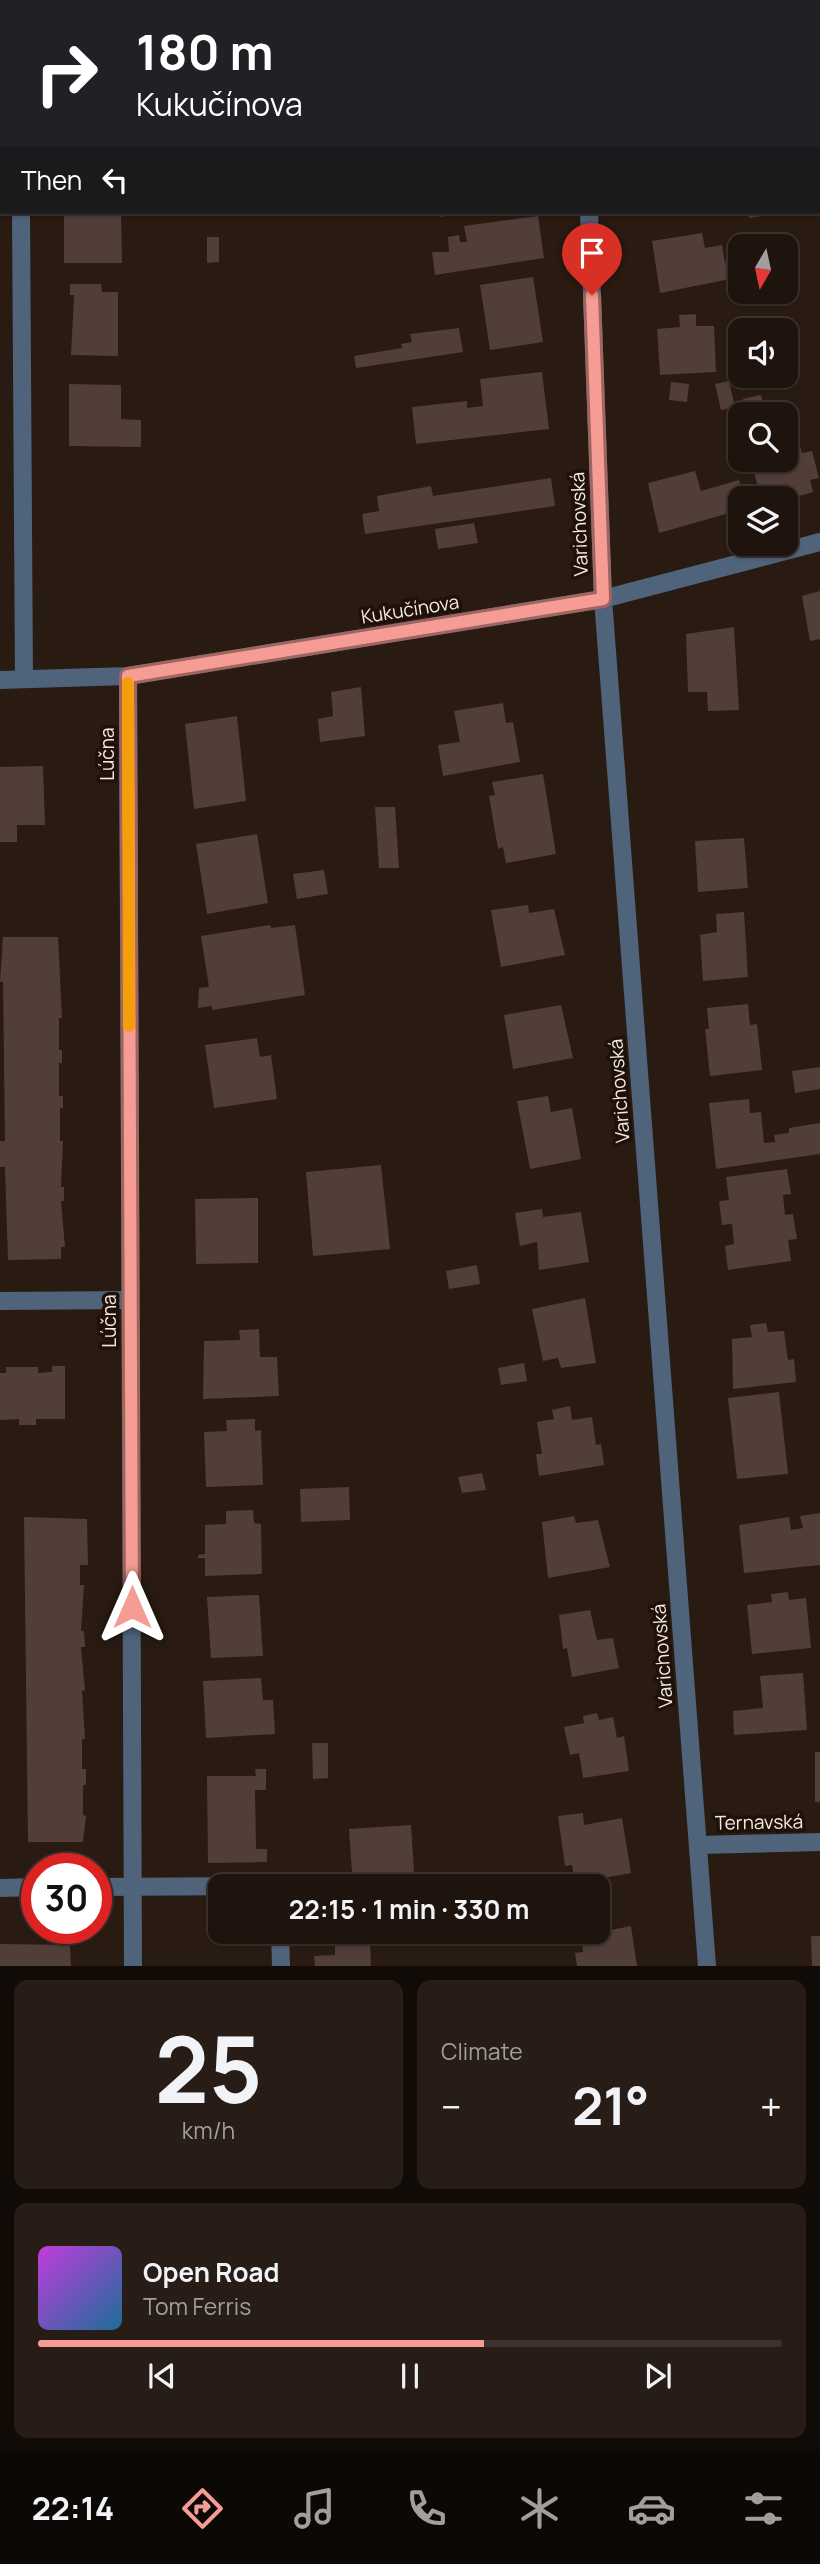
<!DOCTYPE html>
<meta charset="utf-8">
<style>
body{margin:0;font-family:Manrope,sans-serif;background:#271d16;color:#f1f3f6;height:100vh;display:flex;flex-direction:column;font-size:26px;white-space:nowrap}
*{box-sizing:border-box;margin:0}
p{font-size:23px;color:#a19e9d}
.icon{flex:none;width:38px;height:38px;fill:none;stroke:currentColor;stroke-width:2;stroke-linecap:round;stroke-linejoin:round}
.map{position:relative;height:1966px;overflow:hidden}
.side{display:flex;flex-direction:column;gap:14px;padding:14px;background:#110b07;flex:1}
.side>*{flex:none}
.banner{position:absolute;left:0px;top:0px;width:821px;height:214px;box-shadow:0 2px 5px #0004,0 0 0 2px #3c332e;background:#202124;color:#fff;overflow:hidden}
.needle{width:46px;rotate:189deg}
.buttons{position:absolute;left:728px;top:234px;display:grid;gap:14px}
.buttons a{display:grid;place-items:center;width:70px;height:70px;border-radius:14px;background:#1f140d;box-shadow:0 2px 5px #0004,0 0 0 2px #3c332e;font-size:35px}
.speed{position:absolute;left:21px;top:1853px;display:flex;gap:14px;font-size:35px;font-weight:700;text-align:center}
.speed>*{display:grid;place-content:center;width:91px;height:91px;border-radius:50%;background:#1f140d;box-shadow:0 2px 5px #0004,0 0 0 2px #3c332e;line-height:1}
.speed .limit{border:10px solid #d22;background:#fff;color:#111}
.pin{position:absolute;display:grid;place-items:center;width:60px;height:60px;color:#fff;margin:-72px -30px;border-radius:50% 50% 50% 0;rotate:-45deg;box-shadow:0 0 7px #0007}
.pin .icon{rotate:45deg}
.me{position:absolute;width:77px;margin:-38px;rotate:0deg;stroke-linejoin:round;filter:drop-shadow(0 0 5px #0008)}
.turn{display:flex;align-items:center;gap:24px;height:147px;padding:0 21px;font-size:32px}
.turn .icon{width:91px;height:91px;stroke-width:2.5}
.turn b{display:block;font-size:49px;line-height:60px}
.then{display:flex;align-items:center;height:66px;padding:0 21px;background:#0003;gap:14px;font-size:26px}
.big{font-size:52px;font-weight:700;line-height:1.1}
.side .tile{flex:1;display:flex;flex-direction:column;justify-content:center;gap:10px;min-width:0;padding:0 24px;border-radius:14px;background:#271d16}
.side .dial{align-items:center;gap:0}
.dial b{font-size:91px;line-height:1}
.song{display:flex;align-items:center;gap:21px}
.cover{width:84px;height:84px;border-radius:10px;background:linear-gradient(135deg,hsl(290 70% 55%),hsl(200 70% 35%))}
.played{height:7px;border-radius:4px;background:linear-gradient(90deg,#f59c95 60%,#3c332e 60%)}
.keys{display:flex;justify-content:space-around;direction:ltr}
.heat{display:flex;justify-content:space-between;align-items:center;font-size:38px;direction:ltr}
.side .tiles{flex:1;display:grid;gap:14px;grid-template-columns:1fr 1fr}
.tile:last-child{grid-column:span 2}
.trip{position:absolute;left:208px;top:1874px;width:402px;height:70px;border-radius:14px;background:#1f140d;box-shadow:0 2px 5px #0004,0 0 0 2px #3c332e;font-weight:700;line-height:70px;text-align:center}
.menu{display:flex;height:112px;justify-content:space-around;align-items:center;background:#0c0805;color:#a19e9d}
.menu .icon{width:49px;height:49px}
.menu .on{color:#f59c95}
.menu b{font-size:32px;color:#f1f3f6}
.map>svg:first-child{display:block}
</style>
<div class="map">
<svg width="820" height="1966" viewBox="0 0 820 1966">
<rect width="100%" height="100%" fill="#291b11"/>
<g fill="#513e38">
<path d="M64,212H121L122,263H64Z"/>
<path d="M440,212H463V213L440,217Z"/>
<path d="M748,212H782V213L749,218Z"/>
<path d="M538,216L544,258L435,275L432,252H449L448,237L459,235L460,242H467L464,226Z"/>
<path d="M702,233L705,248L722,245L725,263L740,260V277L660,293L652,241Z"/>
<path d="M207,237H219V262L207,263Z"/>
<path d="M533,277L543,342L490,350L480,285Z"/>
<path d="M70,284H101L102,292H118V356L71,355L74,295H70Z"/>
<path d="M696,314V326H714L716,372L660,375L657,329L680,327L679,315Z"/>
<path d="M459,328L463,352L356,368L354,356L402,348L401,344L412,342L410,334Z"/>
<path d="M542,372L549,429L416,444L412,407L467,401V408L483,406L480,379Z"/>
<path d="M729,381L735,407L721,410L715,384Z"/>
<path d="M671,382L689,384L687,402L669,400Z"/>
<path d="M69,384L121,385V419L141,420V447L69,446Z"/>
<path d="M761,395L765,415H746L743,399Z"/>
<path d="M799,442L802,453L812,451L819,478L810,480L813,492L786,500L761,499L751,460H786V445Z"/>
<path d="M695,471L701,491L739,480L744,499H740V510L659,533L648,483Z"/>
<path d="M551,478L555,506L365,534L362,514L379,511L377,496L431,486L433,496Z"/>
<path d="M474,523L478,543L438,549L435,529Z"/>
<path d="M820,591V639L810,641L802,596Z"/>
<path d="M734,627L739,710L708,711L707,692H688L686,634Z"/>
<path d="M361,687L365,736L320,742L318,719L333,716L331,692Z"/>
<path d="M503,703L506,723L513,722L520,762L443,776L438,745L460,742L454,711Z"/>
<path d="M237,716L246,801L194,809L185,724Z"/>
<path d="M43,766L45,825H17V842H0V767Z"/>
<path d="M543,774L556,854L506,863L503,847L498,849L489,796L495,795L492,782Z"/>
<path d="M375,807H395L399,868H379Z"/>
<path d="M257,834L268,903L207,914L196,844Z"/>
<path d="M744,838L748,888L698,892L695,841Z"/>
<path d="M324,870L328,894L297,899L293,874Z"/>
<path d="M528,905L529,913L554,909L565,955L501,967L491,910Z"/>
<path d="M744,912L748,977L703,981L700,935L717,932L716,914Z"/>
<path d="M270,925L271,928L295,925L305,995L212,1010V1006L198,1008L199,988L209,987L201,936Z"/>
<path d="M3,937H58L62,1018H59V1050H62V1063H59V1096H63V1108H60V1141H63L61,1187H64V1201H61L65,1247H61V1259L8,1260L5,1167H0V1141H5L3,982H0Z"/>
<path d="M748,1004L750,1025L757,1024L762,1070L710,1076L705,1029H709L707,1008Z"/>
<path d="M561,1005L573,1058L513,1069L504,1015Z"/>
<path d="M257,1038L260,1057L271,1055L277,1099L214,1108L205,1045Z"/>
<path d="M820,1067V1089L795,1093L792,1071Z"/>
<path d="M548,1096L551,1112L572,1108L581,1159L530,1169L517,1101Z"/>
<path d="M749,1099L750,1113L761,1112L764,1143L775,1142L774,1135L789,1133V1128L820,1123V1154L716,1169L709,1103Z"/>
<path d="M381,1165L390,1249L313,1256L306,1172Z"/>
<path d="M787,1169L791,1194L783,1195L785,1215L793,1214L797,1239L788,1240L791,1261L728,1270L725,1246L734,1244L732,1224L722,1225L719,1201L729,1200L726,1177Z"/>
<path d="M258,1198V1263L196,1264L195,1199Z"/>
<path d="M542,1209L543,1217L581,1212L589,1262L539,1270L537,1242L520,1246L515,1213Z"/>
<path d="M477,1265L480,1284L449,1289L446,1271Z"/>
<path d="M585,1298L596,1363L561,1368L558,1358L543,1361L532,1309Z"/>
<path d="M766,1323L768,1332L784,1331L788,1360L794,1359L796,1382L733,1389L732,1339L752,1337L750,1325Z"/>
<path d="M259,1329L260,1357H277L279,1396L203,1399L204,1341L240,1340L239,1330Z"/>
<path d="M524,1363L527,1381L501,1385L498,1368Z"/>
<path d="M52,1366H65V1419H36V1425H19V1419L0,1420V1373H6V1367H38V1373L52,1372Z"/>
<path d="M779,1392L788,1474L737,1479L728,1398Z"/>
<path d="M570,1406L572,1420L592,1417L596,1445L601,1444L604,1465L539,1476L536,1454H542L537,1422L554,1419L552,1410Z"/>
<path d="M255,1419V1431L261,1430L263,1485L206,1487L204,1432L227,1431L226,1420Z"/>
<path d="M482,1473L486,1490L462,1493L458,1477Z"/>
<path d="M349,1487L350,1520L301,1522L300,1489Z"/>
<path d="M253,1510L254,1523L261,1524L262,1574L205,1576V1558H198V1555L205,1554V1525L226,1524V1511Z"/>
<path d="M820,1513V1565L744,1573L739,1525L789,1517L791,1530L803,1528L800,1516Z"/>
<path d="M574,1516L576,1523L598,1520L610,1567L548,1578L542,1522Z"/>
<path d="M24,1517L87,1519L88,1565H80V1585H84L81,1631H84L85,1647H81L85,1691L82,1690L85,1739H82V1769H86V1785H83V1815L86,1816L83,1842H28Z"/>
<path d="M788,1592L789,1600L806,1598L811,1648L752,1654L747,1605L772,1602L771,1594Z"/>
<path d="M259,1595L263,1656L211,1658L207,1597Z"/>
<path d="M590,1610L597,1640L613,1638L619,1668L572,1677L567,1648L563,1649L559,1615Z"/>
<path d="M803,1673L807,1730L734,1735L733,1711L763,1708L760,1676Z"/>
<path d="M261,1678L263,1700H273L275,1734L206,1738L203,1681Z"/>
<path d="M597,1713L599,1720L613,1717L617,1738L624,1736L629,1771L583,1778L579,1753L570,1755L564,1727L584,1723L583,1716Z"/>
<path d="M312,1743H328V1778L313,1779Z"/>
<rect x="815" y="1752" width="5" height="50"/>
<path d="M255,1769H266V1790H255L256,1849H267V1862L208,1863L207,1776H256Z"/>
<path d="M583,1813L584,1825L622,1818L631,1873L575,1883L572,1865L565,1866L558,1816Z"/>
<path d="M411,1825L415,1886H353L349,1829Z"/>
<path d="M631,1926L637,1966H577L575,1953L583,1952L581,1936Z"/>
<path d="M811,1936H820V1966H812Z"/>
<path d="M0,1944L70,1945L71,1966H0Z"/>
<path d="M370,1944L371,1966H315L314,1956L335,1955V1946Z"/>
</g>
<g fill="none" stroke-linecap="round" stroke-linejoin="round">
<g stroke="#4f637b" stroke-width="18">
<path d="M19,0V2"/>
<path d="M582,0V2"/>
<path d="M21,212L24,679"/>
<path d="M589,212L603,599L707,1966"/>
<path d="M128,676L133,1966"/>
<path d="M0,680L128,676L603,599L820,542"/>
<path d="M0,1301L130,1300"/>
<path d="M698,1845L820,1842"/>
<path d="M96,1887L277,1886"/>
<path d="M0,1888L37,1887"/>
<path d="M280,1932L281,1966"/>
</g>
</g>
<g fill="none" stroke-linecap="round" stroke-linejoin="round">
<g stroke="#9f6561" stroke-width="18">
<path id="route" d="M132,1607L128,676L603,599L592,295"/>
</g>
<use href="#route" stroke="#f59c95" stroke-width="12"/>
<path stroke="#f59e0b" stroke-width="12" d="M128,683L129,1026"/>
</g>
<g text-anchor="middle" stroke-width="7" stroke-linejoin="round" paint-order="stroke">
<g font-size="19" fill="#f3e9e2" stroke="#1f1108">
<text transform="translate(579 524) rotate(-92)" y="7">Varichovská</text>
<text transform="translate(410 609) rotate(-9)" y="7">Kukučínova</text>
<text transform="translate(107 754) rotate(-90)" y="7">Lúčna</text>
<text transform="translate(619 1091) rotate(-94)" y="7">Varichovská</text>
<text transform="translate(109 1321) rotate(-90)" y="7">Lúčna</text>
<text transform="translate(662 1656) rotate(-94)" y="7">Varichovská</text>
<text transform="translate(759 1822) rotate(-1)" y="7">Ternavská</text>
</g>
</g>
</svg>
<div class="buttons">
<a><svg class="needle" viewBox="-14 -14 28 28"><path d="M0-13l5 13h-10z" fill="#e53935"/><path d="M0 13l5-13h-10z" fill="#a19e9d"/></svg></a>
<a><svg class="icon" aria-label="sound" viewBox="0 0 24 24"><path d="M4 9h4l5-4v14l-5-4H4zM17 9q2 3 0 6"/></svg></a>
<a><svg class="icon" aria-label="search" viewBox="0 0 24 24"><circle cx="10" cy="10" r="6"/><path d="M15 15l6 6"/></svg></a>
<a><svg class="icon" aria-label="layers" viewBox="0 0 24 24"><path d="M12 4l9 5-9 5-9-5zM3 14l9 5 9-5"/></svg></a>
</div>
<div class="speed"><div class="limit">30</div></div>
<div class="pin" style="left:592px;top:295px;background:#d93025"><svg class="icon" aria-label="arrive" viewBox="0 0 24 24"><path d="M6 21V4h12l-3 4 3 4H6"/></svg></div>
<svg class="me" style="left:132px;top:1607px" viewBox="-20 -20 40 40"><path d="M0-17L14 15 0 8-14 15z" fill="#f59c95" stroke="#fff" stroke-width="4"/></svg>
<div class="trip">22:15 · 1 min · 330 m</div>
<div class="banner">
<div class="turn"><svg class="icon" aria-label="right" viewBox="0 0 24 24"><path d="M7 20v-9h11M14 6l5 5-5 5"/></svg><div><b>180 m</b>Kukučínova</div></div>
<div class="then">Then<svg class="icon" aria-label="left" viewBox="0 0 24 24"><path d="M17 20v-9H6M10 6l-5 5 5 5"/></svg></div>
</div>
</div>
<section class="side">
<div class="tiles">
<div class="tile dial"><b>25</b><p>km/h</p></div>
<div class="tile"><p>Climate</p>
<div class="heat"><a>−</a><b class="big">21°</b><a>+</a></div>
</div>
<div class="tile">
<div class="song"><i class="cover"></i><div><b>Open Road</b><p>Tom Ferris</p></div></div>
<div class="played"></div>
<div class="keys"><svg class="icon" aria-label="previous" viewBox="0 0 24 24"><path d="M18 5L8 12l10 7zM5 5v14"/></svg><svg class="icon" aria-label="pause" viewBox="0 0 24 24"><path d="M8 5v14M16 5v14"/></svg><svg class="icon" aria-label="next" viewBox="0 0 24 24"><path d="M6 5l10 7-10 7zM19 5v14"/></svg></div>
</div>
</div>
</section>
<nav class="menu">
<b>22:14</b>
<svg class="icon on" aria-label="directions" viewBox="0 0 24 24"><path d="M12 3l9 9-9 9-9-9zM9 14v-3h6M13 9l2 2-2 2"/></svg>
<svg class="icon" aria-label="music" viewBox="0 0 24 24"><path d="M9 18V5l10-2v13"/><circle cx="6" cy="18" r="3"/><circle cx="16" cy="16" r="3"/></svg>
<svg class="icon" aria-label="phone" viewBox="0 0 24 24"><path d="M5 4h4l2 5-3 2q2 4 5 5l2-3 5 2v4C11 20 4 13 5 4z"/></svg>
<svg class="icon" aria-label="climate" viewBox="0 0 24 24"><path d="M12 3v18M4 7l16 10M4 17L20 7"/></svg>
<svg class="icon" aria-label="car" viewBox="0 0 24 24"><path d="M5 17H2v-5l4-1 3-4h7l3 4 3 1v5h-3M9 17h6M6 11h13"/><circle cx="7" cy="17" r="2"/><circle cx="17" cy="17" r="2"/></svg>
<svg class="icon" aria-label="filters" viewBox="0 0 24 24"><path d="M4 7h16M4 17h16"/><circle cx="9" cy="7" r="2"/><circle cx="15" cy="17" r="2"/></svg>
</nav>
